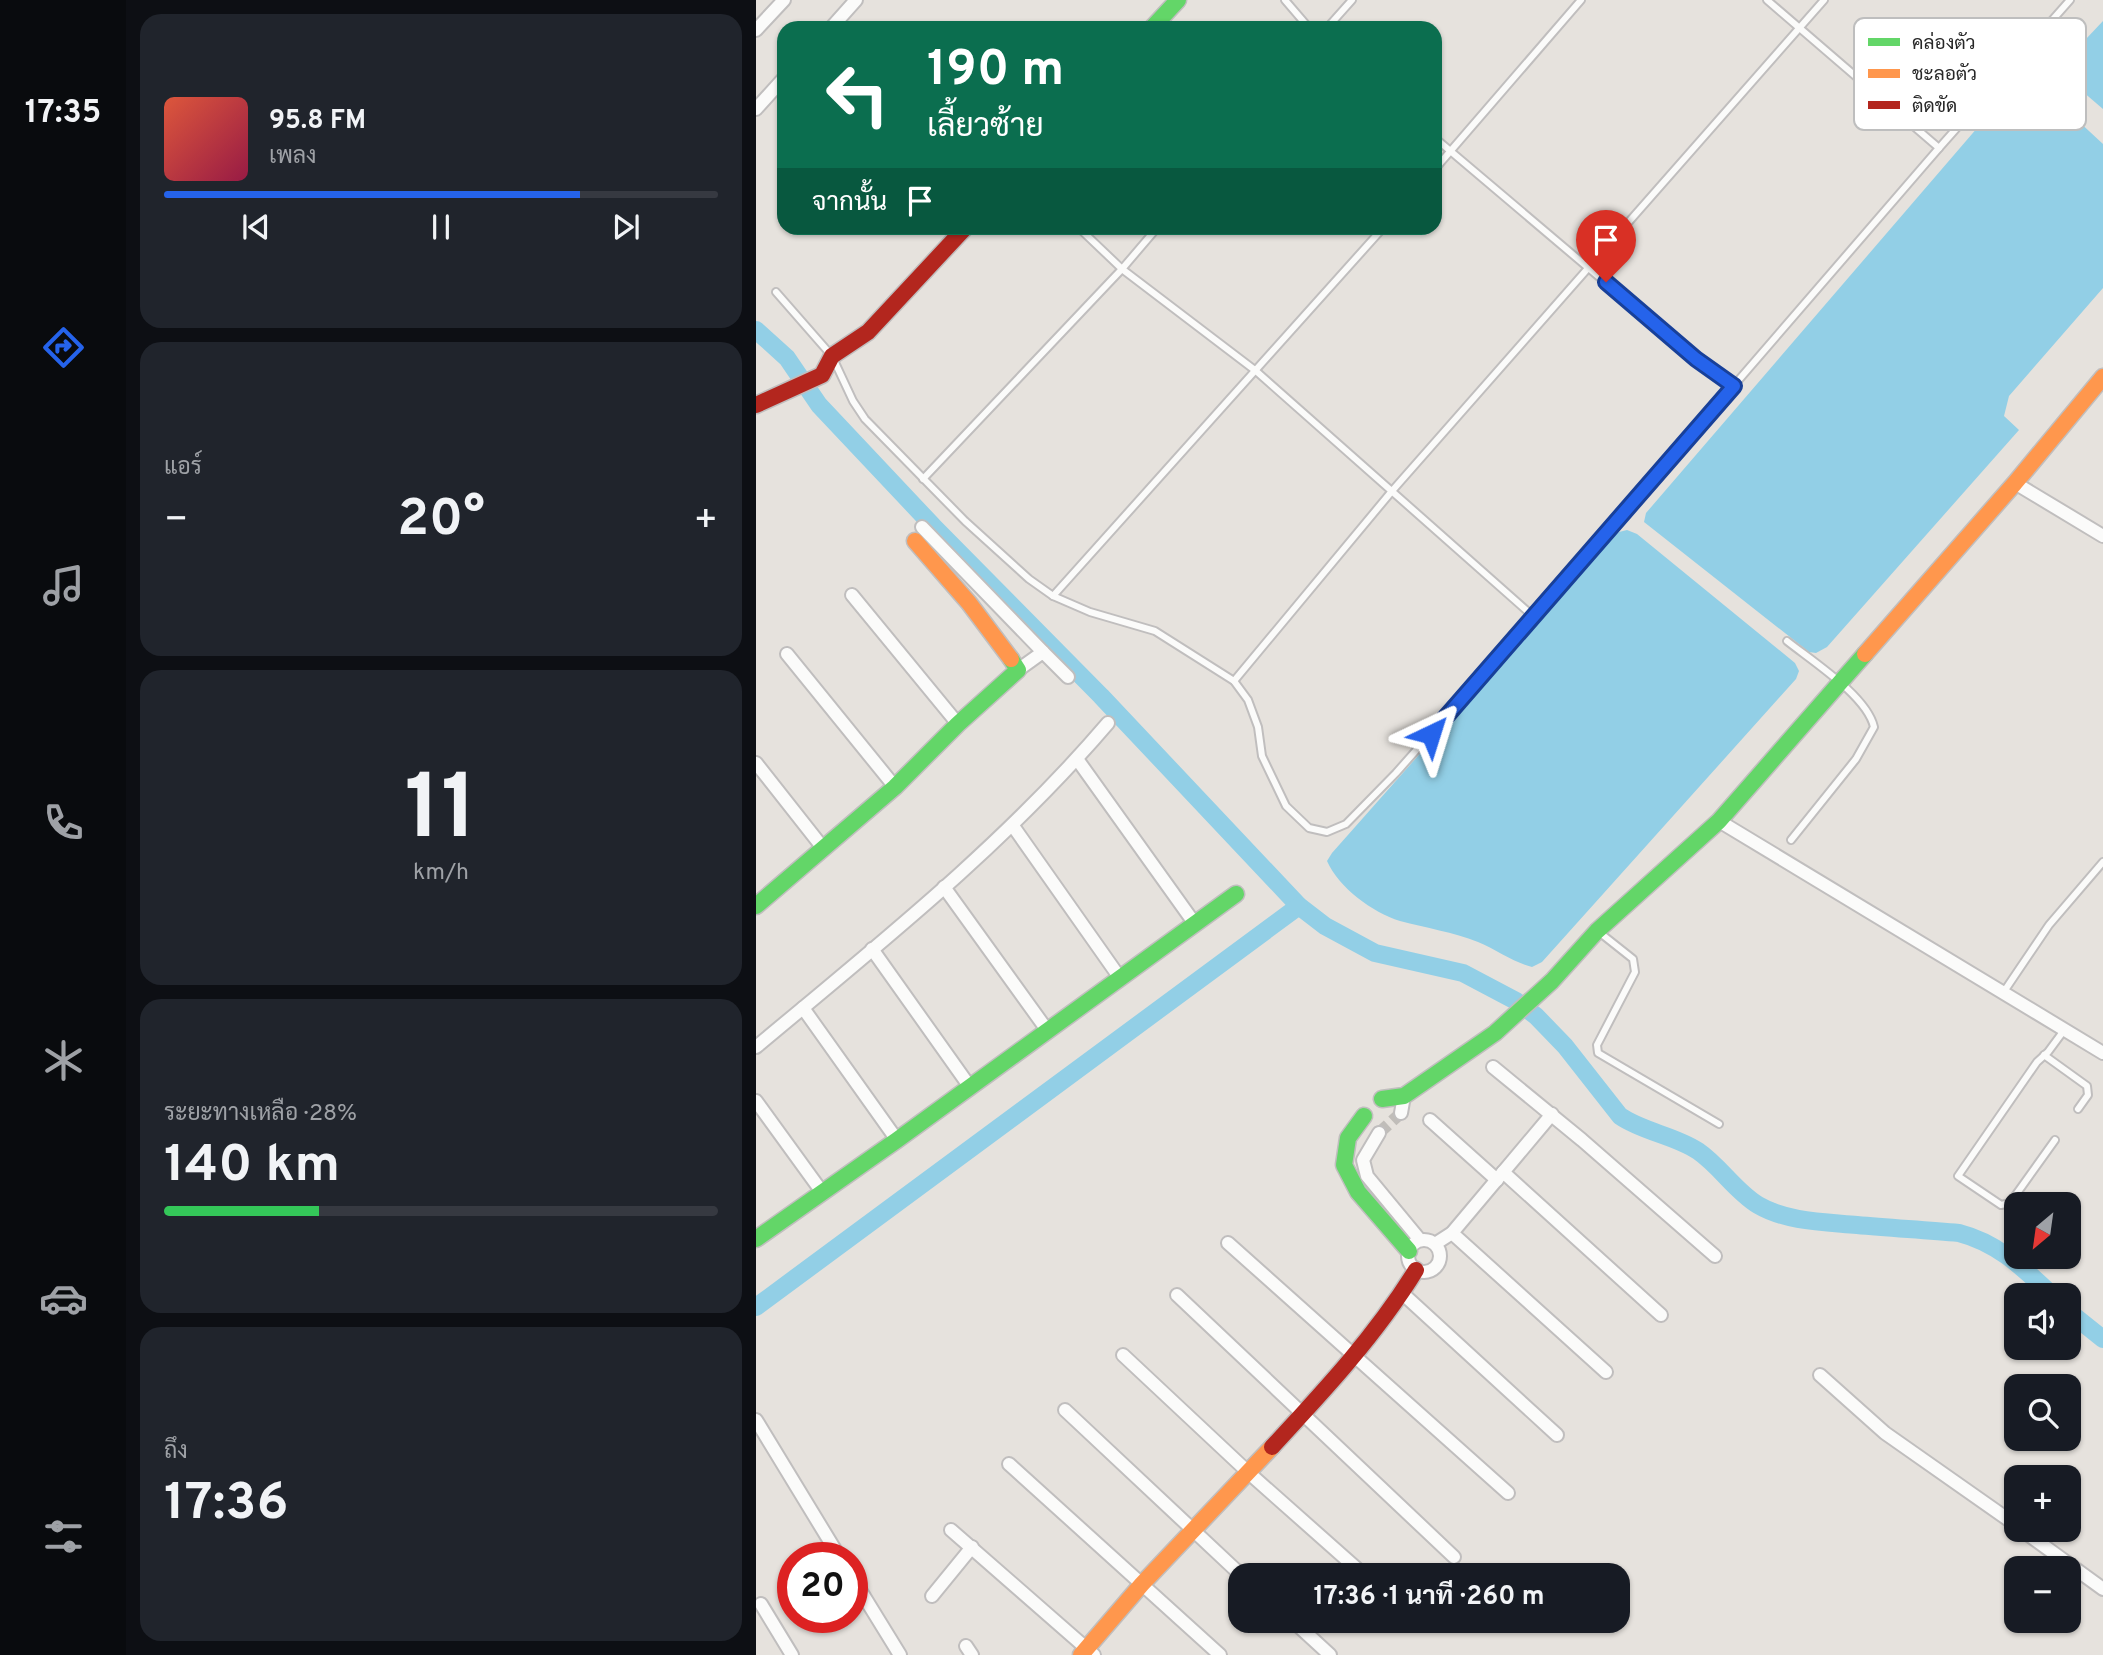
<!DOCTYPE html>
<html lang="th">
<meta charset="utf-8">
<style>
body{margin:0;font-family:Overpass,Sarabun,sans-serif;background:#20242c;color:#f1f3f6;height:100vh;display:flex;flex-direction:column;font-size:26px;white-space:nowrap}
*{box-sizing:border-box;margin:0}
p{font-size:23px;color:#9ea1a6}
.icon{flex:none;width:38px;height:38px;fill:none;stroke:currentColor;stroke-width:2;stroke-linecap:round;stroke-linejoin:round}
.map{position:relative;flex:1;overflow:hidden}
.drawer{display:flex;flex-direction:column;gap:14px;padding:14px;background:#0d0f14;width:630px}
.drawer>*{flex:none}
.top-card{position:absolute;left:21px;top:21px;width:665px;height:214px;border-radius:21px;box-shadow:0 2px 5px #0004;background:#0b6e4f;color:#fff;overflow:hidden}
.needle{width:46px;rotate:209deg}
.tools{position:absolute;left:1248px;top:1192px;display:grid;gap:14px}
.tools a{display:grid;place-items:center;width:77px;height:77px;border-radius:14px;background:#171b24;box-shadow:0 2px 5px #0004;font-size:35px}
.speed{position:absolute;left:21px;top:1542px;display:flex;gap:14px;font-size:35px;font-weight:700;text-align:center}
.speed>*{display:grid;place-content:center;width:91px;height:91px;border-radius:50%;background:#171b24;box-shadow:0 2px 5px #0004;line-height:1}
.speed .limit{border:10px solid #d22;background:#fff;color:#111}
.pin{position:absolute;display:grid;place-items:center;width:60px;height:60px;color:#fff;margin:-72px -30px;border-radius:50% 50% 50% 0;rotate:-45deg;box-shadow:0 0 7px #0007}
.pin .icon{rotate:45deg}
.me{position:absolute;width:77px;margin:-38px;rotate:41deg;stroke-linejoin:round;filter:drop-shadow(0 0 5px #0008)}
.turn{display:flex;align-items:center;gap:24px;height:147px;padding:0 35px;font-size:32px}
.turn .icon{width:91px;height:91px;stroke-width:2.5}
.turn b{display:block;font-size:49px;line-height:60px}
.then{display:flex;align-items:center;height:66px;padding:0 35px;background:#0003;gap:14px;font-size:26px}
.big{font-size:52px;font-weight:700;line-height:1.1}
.drawer .tile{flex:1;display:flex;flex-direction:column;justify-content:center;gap:10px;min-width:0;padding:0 24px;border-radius:21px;background:#20242c}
.drawer .dial{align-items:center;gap:0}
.dial b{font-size:91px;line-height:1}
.song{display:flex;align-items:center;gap:21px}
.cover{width:84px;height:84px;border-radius:10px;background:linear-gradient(135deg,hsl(10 70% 55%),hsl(340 70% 35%))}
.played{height:7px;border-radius:4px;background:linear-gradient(90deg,#2563eb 75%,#363941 75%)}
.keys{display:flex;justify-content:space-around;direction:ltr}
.heat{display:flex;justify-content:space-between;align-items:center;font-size:38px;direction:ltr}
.charge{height:10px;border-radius:5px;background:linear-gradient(90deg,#34c759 28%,#363941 0)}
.trip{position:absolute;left:472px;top:1563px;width:402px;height:70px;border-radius:21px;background:#171b24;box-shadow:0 2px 5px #0004;font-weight:700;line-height:70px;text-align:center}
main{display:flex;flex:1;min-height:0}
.tab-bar{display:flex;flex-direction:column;width:126px;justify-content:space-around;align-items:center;background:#090b0e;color:#9ea1a6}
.tab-bar .icon{width:49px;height:49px}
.tab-bar .selected{color:#2563eb}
.tab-bar b{font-size:32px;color:#f1f3f6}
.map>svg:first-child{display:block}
</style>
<main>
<nav class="tab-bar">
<b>17:35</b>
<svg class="icon selected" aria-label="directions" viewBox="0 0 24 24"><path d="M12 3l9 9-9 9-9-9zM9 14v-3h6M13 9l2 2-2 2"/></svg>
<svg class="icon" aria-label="music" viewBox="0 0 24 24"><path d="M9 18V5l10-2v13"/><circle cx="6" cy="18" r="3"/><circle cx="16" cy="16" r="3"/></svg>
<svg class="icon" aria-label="phone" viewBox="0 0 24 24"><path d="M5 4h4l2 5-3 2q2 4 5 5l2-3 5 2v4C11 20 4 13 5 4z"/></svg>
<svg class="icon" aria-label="climate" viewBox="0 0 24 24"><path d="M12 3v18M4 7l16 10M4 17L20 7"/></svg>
<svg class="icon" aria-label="car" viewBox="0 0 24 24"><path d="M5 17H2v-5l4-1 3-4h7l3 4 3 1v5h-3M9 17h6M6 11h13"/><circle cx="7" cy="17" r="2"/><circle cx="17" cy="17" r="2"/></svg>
<svg class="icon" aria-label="filters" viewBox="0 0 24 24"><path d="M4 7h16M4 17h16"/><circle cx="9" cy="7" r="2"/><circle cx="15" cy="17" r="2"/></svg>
</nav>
<section class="drawer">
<div class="tile">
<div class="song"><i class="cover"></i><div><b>95.8 FM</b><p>เพลง</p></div></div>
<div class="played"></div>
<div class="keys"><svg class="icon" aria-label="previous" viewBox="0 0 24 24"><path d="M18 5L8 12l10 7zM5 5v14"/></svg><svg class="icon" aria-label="pause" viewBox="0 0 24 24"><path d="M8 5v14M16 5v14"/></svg><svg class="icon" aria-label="next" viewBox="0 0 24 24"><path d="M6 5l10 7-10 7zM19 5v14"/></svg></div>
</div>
<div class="tile"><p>แอร์</p>
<div class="heat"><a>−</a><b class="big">20°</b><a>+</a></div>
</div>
<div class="tile dial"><b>11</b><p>km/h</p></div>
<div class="tile"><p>ระยะทางเหลือ · 28%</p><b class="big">140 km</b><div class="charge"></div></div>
<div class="tile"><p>ถึง</p><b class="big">17:36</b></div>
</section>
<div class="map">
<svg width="1347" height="1655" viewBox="0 0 1347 1655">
<rect width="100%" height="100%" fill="#e6e2dd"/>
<g fill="#92cfe6">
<path d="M1347,21V109L1312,79L1308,71L1312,58Z"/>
<path d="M1268,79L1278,80L1347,144V288L1253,396L1248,416L1263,430L1071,647L1060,653L1053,652L888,522L890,513L1259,84Z"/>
<path d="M871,530L881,534L1039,663L1043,671L1040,679L786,962L776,967C757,962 741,950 722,942C697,932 670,928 644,921C616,912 583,888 571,861L576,853L854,539L863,532Z"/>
</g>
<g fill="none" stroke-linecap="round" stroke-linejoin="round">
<g stroke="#92cfe6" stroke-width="18">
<path d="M0,330L31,358L63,405L177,526L345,696L543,906L569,926L619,953L707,973L760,1001L780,1016L809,1046L864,1116C887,1132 918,1135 942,1151C964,1166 979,1191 1002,1205C1031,1222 1068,1222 1101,1225C1135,1228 1169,1230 1203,1233C1242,1243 1267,1268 1296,1295"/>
<path d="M0,1307L543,906"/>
<path d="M1312,1311L1347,1339"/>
</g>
<path stroke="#c0bdb9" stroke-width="12" stroke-dasharray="12 6" stroke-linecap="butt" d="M623,1133L645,1113"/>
<g stroke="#c0bebe" stroke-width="10">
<g id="lane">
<path d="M529,0L553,28"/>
<path d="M1011,0L1183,148"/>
<path d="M571,28L596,0"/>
<path d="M679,138L940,359L978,386"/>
<path d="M679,169L825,0"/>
<path d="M323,228L366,269L500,371L778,617"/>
<path d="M20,292L76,356L97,401L109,419L209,521L273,579L297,596L334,612L399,631L478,681L492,700L502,727L506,756L530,806L553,828L571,832L590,824L640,773L778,617L1183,148L1314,0"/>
<path d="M167,479L366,269L401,228"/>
<path d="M297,596L627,228"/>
<path d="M1031,641C1056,661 1111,696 1118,727L1100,759L1035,840"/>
<path d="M478,681L636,491L1068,0"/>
<path d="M843,932L877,959L879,972L841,1045L842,1053L963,1124"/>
<path d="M1247,993L1293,925L1347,862"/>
<path d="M1288,1055L1331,1086L1332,1095L1322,1109"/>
<path d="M1299,1140L1254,1203L1245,1205L1202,1176L1281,1062L1292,1052L1309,1029"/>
</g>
</g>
<g stroke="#c0bebe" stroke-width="16">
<g id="street">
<path d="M75,28L100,0"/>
<path d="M0,30L28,0"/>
<path d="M0,109L28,78"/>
<path d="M1259,483L1347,536"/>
<path d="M166,527L287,652"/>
<path d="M96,595L202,724"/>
<path d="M31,654L139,787"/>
<path d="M262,670L287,652L312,677"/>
<path d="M321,759L439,924"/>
<path d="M0,763L67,848"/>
<path d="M963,821L1347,1053"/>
<path d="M257,826L364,978"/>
<path d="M188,887L291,1030"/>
<path d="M116,949L214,1087"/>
<path d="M47,1008L141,1140"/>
<path d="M0,1047C122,945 248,845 352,723"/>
<path d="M737,1067L826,1140L959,1256"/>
<path d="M0,1101L66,1192"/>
<path d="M645,1113L648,1096"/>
<path d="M674,1120L741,1180"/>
<path d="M623,1133L607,1160L611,1176L664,1240"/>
<path d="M747,1172L905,1315"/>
<path d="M696,1233L850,1372"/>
<circle cx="668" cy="1256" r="16"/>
<path d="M472,1243L752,1493"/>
<path d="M679,1244L696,1233L796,1114"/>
<path d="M646,1293L801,1435"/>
<path d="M421,1295L698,1557"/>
<path d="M367,1355L493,1473L608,1575"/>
<path d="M1064,1375L1129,1433L1260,1525"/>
<path d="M309,1410L485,1575"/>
<path d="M0,1420L84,1558"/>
<path d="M253,1464L464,1655"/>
<path d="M195,1530L338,1655"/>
<path d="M1266,1530L1347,1589"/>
<path d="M96,1577L144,1655"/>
<path d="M176,1596L216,1547"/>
<path d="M5,1604L36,1655"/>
<path d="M536,1620L574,1655"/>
<path d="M210,1646L216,1655"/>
</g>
</g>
<g stroke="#c0bebe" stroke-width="19">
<g id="fast">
<path d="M396,28L422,0"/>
<path d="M0,906L139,787L202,724L262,670L255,659"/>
<path d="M626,1099L648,1096L739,1033L796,981L841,931L963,821L1109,654"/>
<path d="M608,1116L592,1138L588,1165L602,1192L653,1251"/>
<path d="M0,1239L141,1140L480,894"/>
</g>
</g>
<g stroke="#c0bebe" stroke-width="19">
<g id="slow">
<path d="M159,541L213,603L255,659"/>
<path d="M1109,654L1259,483L1347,377"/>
<path d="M325,1655L386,1584L516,1447"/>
</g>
</g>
<g stroke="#c0bebe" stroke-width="19">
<g id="jam">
<path d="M0,405L66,375L76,356L112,332L209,228"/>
<path d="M516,1447C568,1391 620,1335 660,1270"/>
</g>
</g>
<use href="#lane" stroke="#fbfbfa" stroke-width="6"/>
<use href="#street" stroke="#fbfbfa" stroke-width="12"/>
<use href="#fast" stroke="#63d668" stroke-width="16"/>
<use href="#slow" stroke="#ff974d" stroke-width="16"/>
<use href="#jam" stroke="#b3261e" stroke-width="16"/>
</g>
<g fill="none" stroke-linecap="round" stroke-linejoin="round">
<g stroke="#184099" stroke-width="18">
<path id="route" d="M675,734L978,386L940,359L850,282"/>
</g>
<use href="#route" stroke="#2563eb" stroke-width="12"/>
</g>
<rect x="1098" y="18" width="232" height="112" rx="10" fill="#fff" stroke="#bebebe" stroke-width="2"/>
<rect x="1112" y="38" width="32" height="8" fill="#63d668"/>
<rect x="1112" y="69" width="32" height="9" fill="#ff974d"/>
<rect x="1112" y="101" width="32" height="8" fill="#b3261e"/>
<g font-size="19" fill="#272727">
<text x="1156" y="49">คล่องตัว</text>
<text x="1156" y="80">ชะลอตัว</text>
<text x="1156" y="112">ติดขัด</text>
</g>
</svg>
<div class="tools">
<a><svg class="needle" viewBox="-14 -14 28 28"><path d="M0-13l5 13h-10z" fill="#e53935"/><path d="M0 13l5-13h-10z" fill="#9ea1a6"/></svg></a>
<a><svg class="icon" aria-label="sound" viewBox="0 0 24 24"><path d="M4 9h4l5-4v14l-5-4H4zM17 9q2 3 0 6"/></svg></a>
<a><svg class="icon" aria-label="search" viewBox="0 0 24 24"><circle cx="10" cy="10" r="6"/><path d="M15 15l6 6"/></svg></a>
<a>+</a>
<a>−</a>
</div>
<div class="speed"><div class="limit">20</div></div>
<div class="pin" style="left:850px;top:282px;background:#d93025"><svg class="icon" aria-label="arrive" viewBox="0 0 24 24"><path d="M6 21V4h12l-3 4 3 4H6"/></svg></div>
<svg class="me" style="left:675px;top:734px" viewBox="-20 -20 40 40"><path d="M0-17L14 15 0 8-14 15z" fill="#2563eb" stroke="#fff" stroke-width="4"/></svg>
<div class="trip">17:36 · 1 นาที · 260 m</div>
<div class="top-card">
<div class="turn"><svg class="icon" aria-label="left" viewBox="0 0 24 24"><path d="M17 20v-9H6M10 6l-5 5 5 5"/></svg><div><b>190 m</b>เลี้ยวซ้าย</div></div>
<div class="then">จากนั้น<svg class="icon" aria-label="arrive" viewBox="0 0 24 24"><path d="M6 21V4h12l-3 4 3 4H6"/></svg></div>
</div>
</div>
</main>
